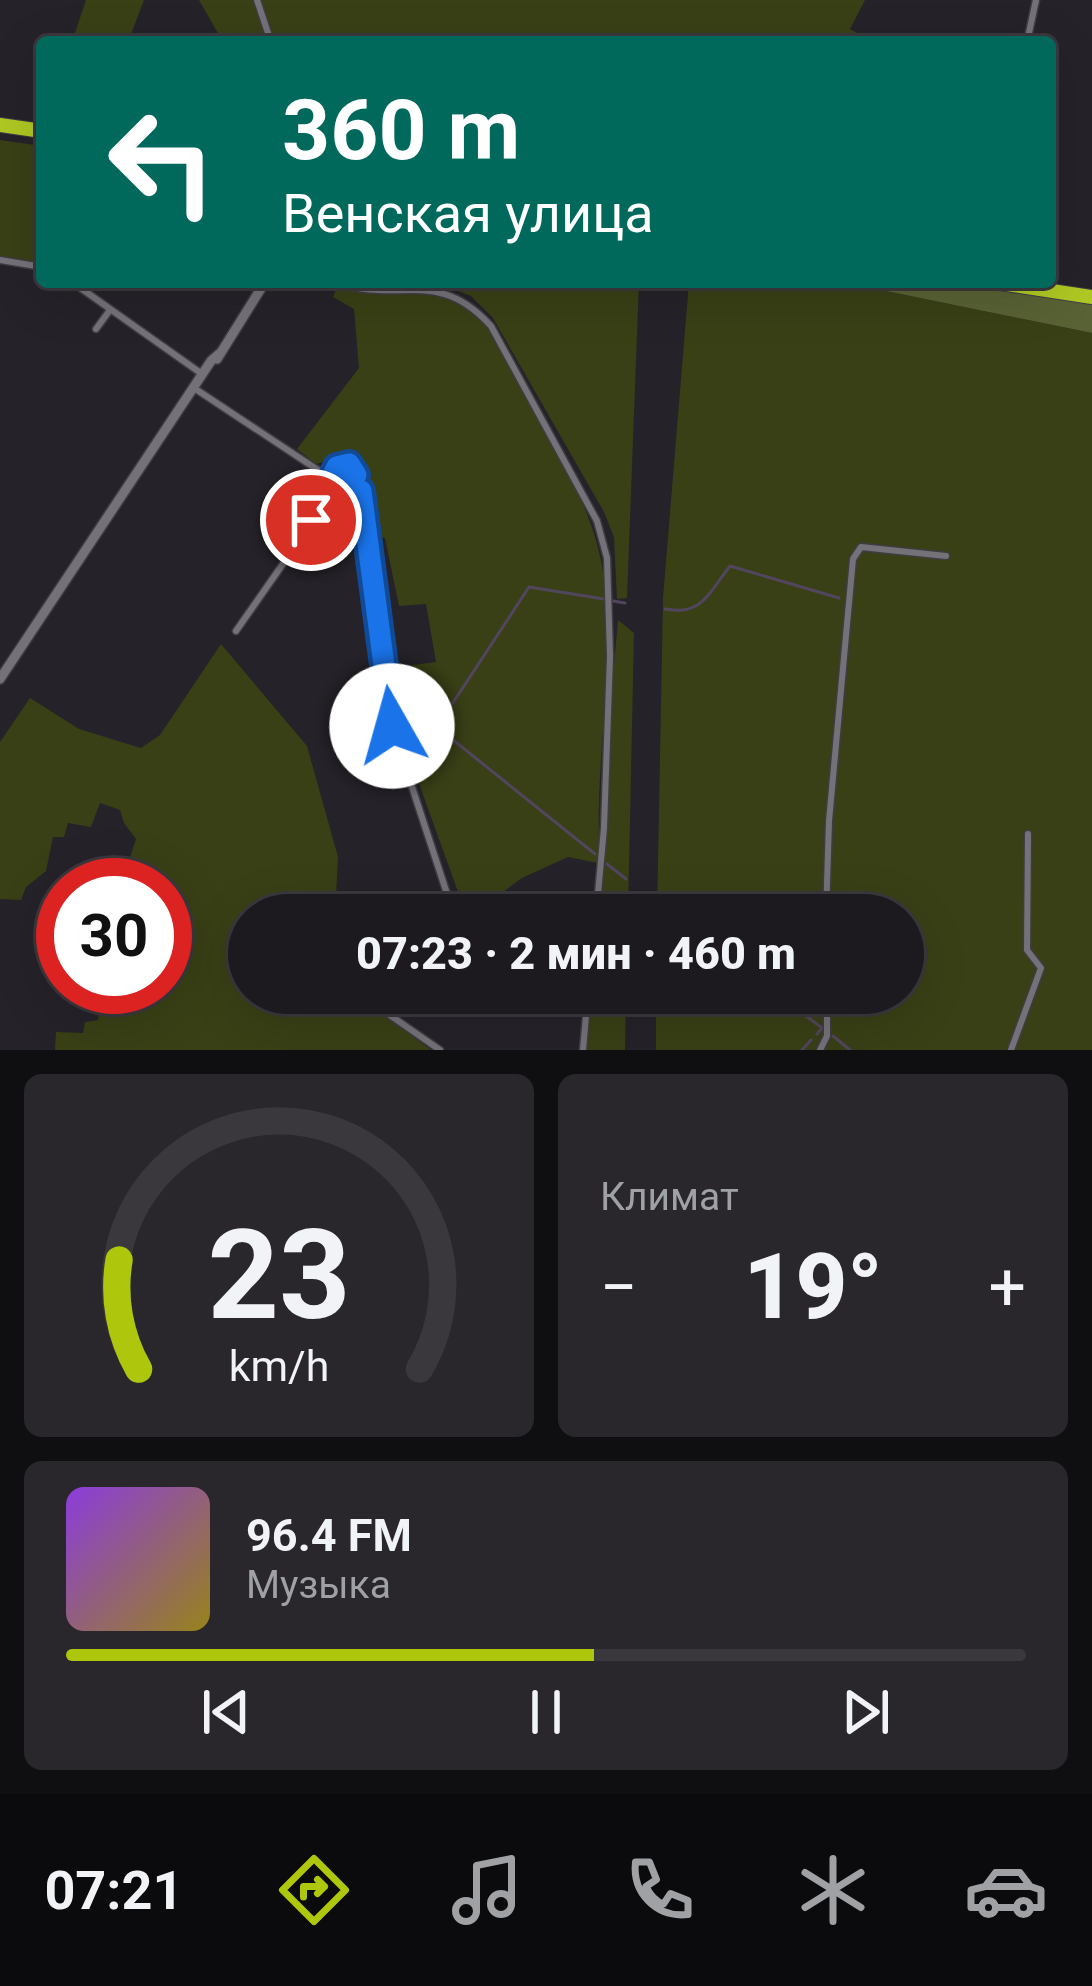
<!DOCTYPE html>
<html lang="ru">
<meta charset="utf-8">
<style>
body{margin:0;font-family:Roboto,sans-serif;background:#29272c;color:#f1f3f6;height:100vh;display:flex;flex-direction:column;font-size:45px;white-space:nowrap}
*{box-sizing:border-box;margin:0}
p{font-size:39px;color:#a0a1a4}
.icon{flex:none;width:66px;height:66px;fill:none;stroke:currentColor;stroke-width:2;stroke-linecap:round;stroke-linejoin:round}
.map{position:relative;height:1050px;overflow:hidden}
.panel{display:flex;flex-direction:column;gap:24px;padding:24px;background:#0f0e11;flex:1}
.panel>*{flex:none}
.banner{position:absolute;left:36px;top:36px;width:1020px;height:252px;border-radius:12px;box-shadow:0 12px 48px #0002,0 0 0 3px #3a383d;background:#00695c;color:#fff;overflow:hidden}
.speed{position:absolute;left:36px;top:858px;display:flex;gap:24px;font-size:60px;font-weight:700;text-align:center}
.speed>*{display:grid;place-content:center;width:156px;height:156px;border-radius:50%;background:#1c1a1f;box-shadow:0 12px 48px #0002,0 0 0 3px #3a383d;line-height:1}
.speed .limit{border:18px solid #d22;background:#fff;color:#111}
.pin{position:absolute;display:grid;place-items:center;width:102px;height:102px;color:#fff;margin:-51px;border:6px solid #fff;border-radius:50%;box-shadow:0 3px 12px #0007}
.me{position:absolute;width:132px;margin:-66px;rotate:353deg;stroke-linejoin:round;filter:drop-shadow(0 0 9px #0008)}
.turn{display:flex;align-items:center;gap:42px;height:252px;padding:0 48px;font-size:54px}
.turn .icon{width:156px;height:156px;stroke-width:2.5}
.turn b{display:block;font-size:84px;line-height:102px}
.big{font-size:90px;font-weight:800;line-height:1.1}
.panel .card{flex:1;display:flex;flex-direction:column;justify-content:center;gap:18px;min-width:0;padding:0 42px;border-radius:18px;background:#29272c}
.panel .dial{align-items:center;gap:0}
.dial svg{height:312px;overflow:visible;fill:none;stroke:#3a383d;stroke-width:7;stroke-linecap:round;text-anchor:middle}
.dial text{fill:#f1f3f6;stroke:none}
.song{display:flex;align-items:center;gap:36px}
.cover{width:144px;height:144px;border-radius:18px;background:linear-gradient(135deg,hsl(270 70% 55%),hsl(50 70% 35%))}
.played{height:12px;border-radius:6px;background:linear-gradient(90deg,#aec60b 55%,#3a383d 55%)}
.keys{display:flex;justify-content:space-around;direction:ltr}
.heat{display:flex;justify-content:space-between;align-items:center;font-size:66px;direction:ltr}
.panel .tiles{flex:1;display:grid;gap:24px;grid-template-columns:1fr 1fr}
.card:last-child{grid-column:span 2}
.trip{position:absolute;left:228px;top:894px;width:696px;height:120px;border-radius:60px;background:#1c1a1f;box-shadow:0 12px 48px #0002,0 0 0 3px #3a383d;font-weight:800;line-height:120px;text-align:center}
.tabs{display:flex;height:192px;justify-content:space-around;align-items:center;background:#0b0a0c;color:#a0a1a4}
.tabs .icon{width:84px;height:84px}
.tabs .active{color:#aec60b}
.tabs b{font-size:54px;color:#f1f3f6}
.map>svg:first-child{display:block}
</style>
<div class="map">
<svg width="1092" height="1050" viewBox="0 0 1092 1050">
<rect width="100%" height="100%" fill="#252229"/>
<g fill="#394016">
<path d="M86,0H144L128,42H72Z"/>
<path d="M199,0H253L268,42H223Z"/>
<path d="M260,0H865L850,29L873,42H276Z"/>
<path d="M0,140L42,146V263L0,256Z"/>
<path d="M435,282H639L627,598L617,599L614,537L604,512L493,318L471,296Z"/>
<path d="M689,282H842L1092,333V1050H656V993H903V915H657L663,598Z"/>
<path d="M338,285C378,298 429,281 462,303C495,326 510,365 529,399C557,450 592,509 602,566C617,656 596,749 599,839L618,620L634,633L628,915H594L598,863L568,857L522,878L472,915L466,914L399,728L403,726L397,721L394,695L408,694L405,666L436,662L426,604L399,606L385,538L371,535L365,497L373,491L363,486L358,465L346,456L316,464L297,449L359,368L354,309L333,297Z"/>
<path d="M221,644L307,746L338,857L335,915H249V993H355L431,1050H55L56,1032L83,1033L85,1022L98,1020L104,987H165V885H121L136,839L124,823L120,810L100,803L91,827L68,823L64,837H53L46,871L26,887L21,900L0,899V742L30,698L79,729L141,748L160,735Z"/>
<path d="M588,993H626L625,1050H584Z"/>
</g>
<path fill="#596234" d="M842,282H968L1092,302V333Z"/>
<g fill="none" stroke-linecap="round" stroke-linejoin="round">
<g stroke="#52455e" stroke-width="3">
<path d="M613,601L625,603"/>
<path d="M665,609C703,616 709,592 730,566L839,598"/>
<path d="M595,854L437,727L529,587L604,599"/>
<path d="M607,864L626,879"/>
<path d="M659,906L672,915"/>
<path d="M776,993L822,1028L817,1034"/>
<path d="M833,1036L850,1050"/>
<path d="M802,1050L811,1040"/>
</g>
<g stroke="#3f3d42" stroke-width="9">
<g id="street">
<path d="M257,0L271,42"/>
<path d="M1027,42L1036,0"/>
<path d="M0,260L42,267"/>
<path d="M72,282L202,374"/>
<path d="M334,282C399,305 437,266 491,326L597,521L607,558L610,656L604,828L596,915"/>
<path d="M96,329L110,310"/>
<path d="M194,388L339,484L353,481L354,469L349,464L337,467L335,480"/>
<path d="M347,485L361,491L392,726L454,915"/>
<path d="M236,631L339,484"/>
<path d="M826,915L829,821L853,559L861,547L946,556"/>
<path d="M381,1009L440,1050"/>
<path d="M393,1017L409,993"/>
<path d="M583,1050L588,993"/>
<path d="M820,1050L827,1036V993"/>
<path d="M1011,1050L1041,968L1027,950L1028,834"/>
</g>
</g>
<g stroke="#3f3d42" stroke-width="12">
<g id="secondary">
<path d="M217,359L265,282"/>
<path d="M0,679L211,361L219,354"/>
</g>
</g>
<g stroke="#3f3d42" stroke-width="16">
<g id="highway">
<path d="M0,125L42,131"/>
<path d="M993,282L1092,297"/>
</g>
</g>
<use href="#street" stroke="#757179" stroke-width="6"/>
<use href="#secondary" stroke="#757179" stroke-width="9"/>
<use href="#highway" stroke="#b0c823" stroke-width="14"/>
</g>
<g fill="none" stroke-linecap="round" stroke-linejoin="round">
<g stroke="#114b97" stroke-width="30">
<path id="route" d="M311,520L339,484L334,473L337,467L349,464L356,475L347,485L361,491L392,726"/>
</g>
<use href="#route" stroke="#1a73e8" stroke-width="21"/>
</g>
</svg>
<div class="speed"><div class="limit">30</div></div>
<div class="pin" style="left:311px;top:520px;background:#d93025"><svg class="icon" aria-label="arrive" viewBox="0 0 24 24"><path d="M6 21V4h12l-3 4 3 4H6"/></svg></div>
<svg class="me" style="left:392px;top:726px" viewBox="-20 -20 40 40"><circle r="19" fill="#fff"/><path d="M0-13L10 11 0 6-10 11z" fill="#1a73e8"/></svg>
<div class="trip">07:23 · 2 мин · 460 m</div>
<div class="banner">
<div class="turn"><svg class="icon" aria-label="left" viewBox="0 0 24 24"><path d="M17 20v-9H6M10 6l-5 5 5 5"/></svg><div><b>360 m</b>Венская улица</div></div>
</div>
</div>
<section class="panel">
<div class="tiles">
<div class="card dial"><svg viewBox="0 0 100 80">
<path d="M14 69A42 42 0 1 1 86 69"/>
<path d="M14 69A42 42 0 0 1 9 41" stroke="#aec60b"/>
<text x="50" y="56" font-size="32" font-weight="700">23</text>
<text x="50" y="72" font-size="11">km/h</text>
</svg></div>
<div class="card"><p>Климат</p>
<div class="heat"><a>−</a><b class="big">19°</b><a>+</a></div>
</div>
<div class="card">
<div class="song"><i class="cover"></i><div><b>96.4 FM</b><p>Музыка</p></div></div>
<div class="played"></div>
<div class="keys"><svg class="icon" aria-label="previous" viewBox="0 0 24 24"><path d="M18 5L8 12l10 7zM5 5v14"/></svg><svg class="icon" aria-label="pause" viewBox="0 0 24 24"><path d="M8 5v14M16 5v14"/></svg><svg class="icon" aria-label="next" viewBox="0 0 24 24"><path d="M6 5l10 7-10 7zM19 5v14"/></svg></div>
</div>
</div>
</section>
<nav class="tabs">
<b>07:21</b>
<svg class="icon active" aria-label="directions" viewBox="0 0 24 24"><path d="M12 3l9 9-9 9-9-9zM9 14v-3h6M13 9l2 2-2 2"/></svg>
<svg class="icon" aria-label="music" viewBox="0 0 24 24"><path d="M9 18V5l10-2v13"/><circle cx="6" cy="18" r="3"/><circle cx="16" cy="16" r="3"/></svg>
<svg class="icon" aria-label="phone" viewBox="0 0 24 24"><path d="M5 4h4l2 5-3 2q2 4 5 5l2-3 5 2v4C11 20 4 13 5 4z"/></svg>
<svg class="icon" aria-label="climate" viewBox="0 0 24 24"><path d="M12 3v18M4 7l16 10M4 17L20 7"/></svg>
<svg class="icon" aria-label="car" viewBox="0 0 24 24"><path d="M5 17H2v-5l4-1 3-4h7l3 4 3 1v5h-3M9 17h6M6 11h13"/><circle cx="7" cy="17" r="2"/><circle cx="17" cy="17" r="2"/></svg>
</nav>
